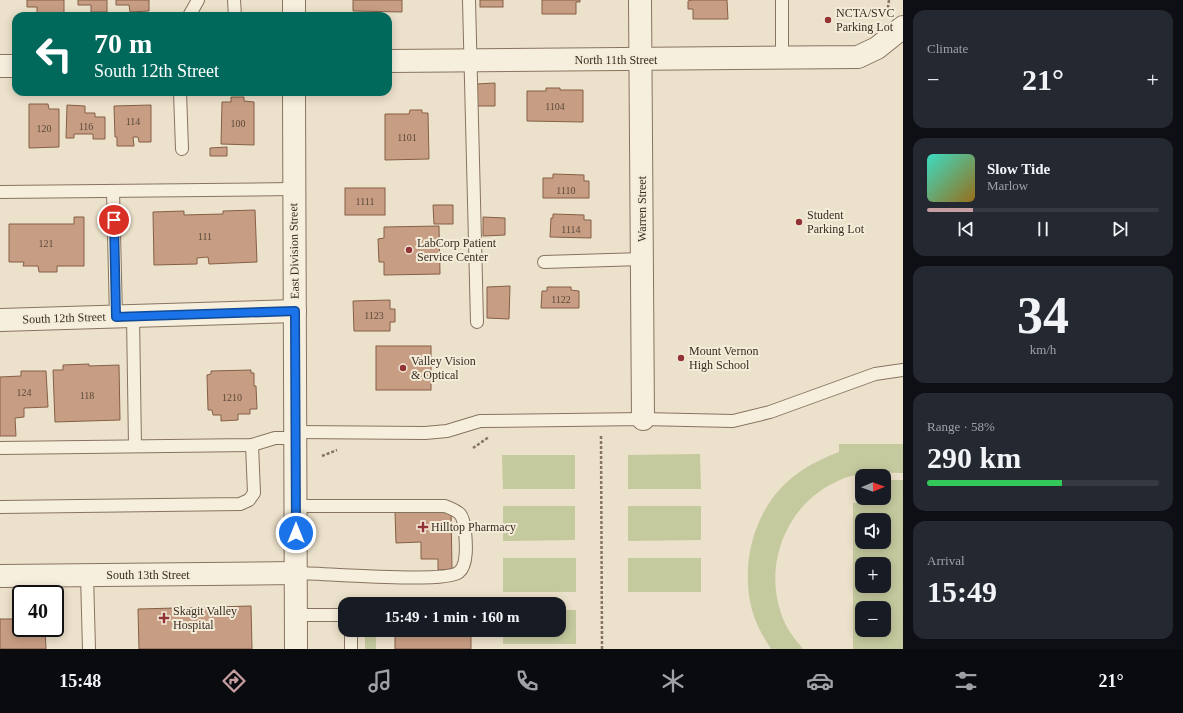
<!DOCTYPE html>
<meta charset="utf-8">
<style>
body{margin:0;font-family:Georgia,serif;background:#242831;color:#f1f3f6;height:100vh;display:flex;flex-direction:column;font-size:15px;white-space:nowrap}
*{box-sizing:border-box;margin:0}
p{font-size:13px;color:#9ea1a6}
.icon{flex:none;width:22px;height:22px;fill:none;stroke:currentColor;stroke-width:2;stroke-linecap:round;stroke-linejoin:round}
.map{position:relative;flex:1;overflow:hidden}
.sheet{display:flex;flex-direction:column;gap:10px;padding:10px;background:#0d0f14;width:280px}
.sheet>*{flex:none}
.top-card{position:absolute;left:12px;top:12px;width:380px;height:84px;border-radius:12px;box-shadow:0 2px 10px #0003;background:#00695c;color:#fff;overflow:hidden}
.needle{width:26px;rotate:89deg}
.controls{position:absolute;left:855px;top:469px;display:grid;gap:8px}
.controls a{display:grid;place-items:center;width:36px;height:36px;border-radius:8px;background:#171b24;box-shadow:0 2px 10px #0003;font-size:20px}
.speed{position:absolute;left:12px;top:585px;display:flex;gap:8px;font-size:20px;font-weight:700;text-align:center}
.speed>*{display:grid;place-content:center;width:52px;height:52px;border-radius:50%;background:#171b24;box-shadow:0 2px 10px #0003;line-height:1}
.speed .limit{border:2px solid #111;border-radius:6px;background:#fff;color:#111}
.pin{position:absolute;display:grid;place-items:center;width:34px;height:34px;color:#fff;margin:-17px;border:2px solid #fff;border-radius:50%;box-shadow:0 1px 4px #0007}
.me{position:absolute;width:44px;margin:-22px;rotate:0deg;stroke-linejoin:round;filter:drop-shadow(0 0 3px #0008)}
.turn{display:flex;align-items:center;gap:14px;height:84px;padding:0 16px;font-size:18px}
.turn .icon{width:52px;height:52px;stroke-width:2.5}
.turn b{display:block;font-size:28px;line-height:34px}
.big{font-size:30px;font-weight:700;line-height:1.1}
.sheet .card{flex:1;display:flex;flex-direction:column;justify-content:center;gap:6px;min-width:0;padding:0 14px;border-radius:12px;background:#242831}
.sheet .dial{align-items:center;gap:0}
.dial b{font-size:52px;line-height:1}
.song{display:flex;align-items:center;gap:12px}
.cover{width:48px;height:48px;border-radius:6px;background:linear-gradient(135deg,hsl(170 70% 55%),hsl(40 70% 35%))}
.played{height:4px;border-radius:2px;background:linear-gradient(90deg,#c69da0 20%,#363941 20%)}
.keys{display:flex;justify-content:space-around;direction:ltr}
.heat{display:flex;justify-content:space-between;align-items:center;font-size:22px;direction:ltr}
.charge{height:6px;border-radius:3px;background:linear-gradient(90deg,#34c759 58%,#363941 0)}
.trip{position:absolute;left:338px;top:597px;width:228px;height:40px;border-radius:12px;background:#171b24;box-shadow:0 2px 10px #0003;font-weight:700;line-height:40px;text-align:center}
.menu{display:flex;height:64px;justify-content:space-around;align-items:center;background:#090b0e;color:#9ea1a6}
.menu .icon{width:28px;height:28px}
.menu .selected{color:#c69da0}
.menu b{font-size:18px;color:#f1f3f6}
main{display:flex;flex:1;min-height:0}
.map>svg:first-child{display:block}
</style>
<main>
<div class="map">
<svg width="903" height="649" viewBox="0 0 903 649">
<rect width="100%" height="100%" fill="#ece1ca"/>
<g fill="#c5c99e" fill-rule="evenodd">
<path d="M839,444H903V473C882,473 860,471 840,480C789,501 763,561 781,613C785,627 794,638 803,649H771C763,637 756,624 752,610C739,560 756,501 801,471C813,463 825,457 839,452Z"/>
<path d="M700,454L701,489H628V455Z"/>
<path d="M502,455H575V489H503Z"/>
<path d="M884,480H903V649H853V503L866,502L867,498H884ZM862,520H884V542H862ZM862,564H884V586H862ZM862,608H884V630H862Z"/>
<path d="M503,506H575V540L503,541Z"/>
<path d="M628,506H701V540L628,541Z"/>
<rect x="503" y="558" width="73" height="34"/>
<rect x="628" y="558" width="73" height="34"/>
<path d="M559,610H576V644H503V630H559Z"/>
<rect x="365" y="630" width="11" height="19"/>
</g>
<g fill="#c79e83" stroke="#855f47">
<path d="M27,0H64V14H37V7H27Z"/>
<path d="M78,0H107V12H91V5H78Z"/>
<path d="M116,0H149V11L130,12L129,5H116Z"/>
<path d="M353,0H402V12L353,11Z"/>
<rect x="480" y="0" width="23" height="7"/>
<path d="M542,0H580V2H576V14H542Z"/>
<path d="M691,0H727L728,19H693V9H688V1Z"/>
<path d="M495,83V106H476V84Z"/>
<path d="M546,88H560V90H583V122L527,121V91H546Z"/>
<path d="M231,97H244V101L254,102V145L221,144L222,102H231Z"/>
<path d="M29,104H48L49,109H59V147L29,148Z"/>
<path d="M67,105L85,106V113H95V117H105V139H93V134H74V138H66Z"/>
<path d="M151,105V142H139L138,137H133L134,146H117V137H115L114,106Z"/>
<path d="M410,110H422V113H428L429,159L385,160V114H409Z"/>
<path d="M227,147V156H210V148Z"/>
<path d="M553,174L584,175V181H589V198H543V178H553Z"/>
<rect x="345" y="188" width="40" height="27"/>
<path d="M433,205H453V224H434Z"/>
<path d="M255,210L257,262L209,264L208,257L197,258V264L154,265L153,212L184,211V215L223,214V211Z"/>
<path d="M553,214L584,215V220H591V238L550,237L551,218H553Z"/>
<path d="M74,217H84V266H57V272H39L38,266H23L24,262H9V224H74Z"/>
<path d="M483,217L505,218V235L483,236Z"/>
<path d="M439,226L440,274L384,275V262H379L378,239L384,238V227Z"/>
<path d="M510,286L509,319L487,318V287Z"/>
<path d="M547,287H571V290L579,291V308H541L542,291H547Z"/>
<path d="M390,300V309H395V322H390V331H354L353,301Z"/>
<rect x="376" y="346" width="55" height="44"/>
<path d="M89,364V366L119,365L120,420L55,422L53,370H63V365Z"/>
<path d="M251,370V373H254V386H256L257,409H250V414H238V420L221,421V415H213L212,410H208L207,375L211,374V371Z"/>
<path d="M21,371H46L48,407L24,408V417L15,418L16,436H0V377L21,376Z"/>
<path d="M451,511L452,569L438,570V559H421V542L396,543L395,512Z"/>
<path d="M251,606L252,649H139L138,609Z"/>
<path d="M0,619H21V628H45L46,649H0Z"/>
<rect x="395" y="630" width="76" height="19"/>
</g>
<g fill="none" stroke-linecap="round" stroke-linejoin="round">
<g stroke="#877460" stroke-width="14">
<g id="service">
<path d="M234,0L235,16"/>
<path d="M469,0L477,322"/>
<path d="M782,0V58"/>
<path d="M189,16L198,0"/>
<path d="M180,92L182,149"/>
<path d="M113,191L116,317"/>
<path d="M0,192L294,189"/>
<path d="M544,262L642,259"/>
<path d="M133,316L135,446"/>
<path d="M295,432L425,433L447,431L480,421L643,419L733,421L770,412L875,374L903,370"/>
<path d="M0,448L252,445L275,438H295"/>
<path d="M295,506H445C461,512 463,514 465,531C466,542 468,565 459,572C446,584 322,573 296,573"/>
<path d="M0,507L240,504L249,500L254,493L252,445"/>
<path d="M87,575L89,649"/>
<path d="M296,615H345"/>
<path d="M351,630V649"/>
</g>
</g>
<g stroke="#877460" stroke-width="24">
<g id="minor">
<path d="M640,0L643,419"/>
<path d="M388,61L858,57L877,48L903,27"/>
<path d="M0,66H16"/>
<path d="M0,320L295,311"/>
<path d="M0,576L296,573"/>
</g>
</g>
<g stroke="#877460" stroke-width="24">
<g id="tertiary">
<path d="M294,16V0"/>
<path d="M294,92L296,649"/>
</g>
</g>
<g stroke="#877460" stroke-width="2.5" stroke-dasharray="3 2" stroke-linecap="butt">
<path d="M889,0L888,7L891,9"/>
<path d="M601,436L602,649"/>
<path d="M473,448L489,437"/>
<path d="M322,456L337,450"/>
</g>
<use href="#service" stroke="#f7efdd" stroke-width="12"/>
<use href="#minor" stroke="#f7efdd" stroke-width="22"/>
<use href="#tertiary" stroke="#f7efdd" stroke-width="22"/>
</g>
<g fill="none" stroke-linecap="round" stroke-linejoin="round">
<g stroke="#114b97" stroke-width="10">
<path id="route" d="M114,220L116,317L295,311L296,533"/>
</g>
<use href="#route" stroke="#1a73e8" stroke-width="7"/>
</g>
<g fill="#923436" stroke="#f4ecd9" stroke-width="1.5">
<circle cx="828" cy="20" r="4"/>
<circle cx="799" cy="222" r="4"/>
<circle cx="409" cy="250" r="4"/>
<circle cx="681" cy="358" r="4"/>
<circle cx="403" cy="368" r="4"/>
<path d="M421 521h4v4h4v4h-4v4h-4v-4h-4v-4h4z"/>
<path d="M162 612h4v4h4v4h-4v4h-4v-4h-4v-4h4z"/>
</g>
<g text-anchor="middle" stroke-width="4" stroke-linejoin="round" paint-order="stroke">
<g font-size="10" fill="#5c493a">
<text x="555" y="110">1104</text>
<text x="133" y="125">114</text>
<text x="238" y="127">100</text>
<text x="86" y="130">116</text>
<text x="44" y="132">120</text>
<text x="407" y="141">1101</text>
<text x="566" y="194">1110</text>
<text x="365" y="205">1111</text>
<text x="571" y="233">1114</text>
<text x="205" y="240">111</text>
<text x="46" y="247">121</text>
<text x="561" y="303">1122</text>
<text x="374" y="319">1123</text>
<text x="24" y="396">124</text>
<text x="87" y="399">118</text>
<text x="232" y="401">1210</text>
</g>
<g font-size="12" fill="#392d22" stroke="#f4ecd9" text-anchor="start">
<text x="836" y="17">NCTA/SVC<tspan x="836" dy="14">Parking Lot</tspan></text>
<text x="807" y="219">Student<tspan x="807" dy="14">Parking Lot</tspan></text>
<text x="417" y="247">LabCorp Patient<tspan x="417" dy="14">Service Center</tspan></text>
<text x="689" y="355">Mount Vernon<tspan x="689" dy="14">High School</tspan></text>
<text x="411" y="365">Valley Vision<tspan x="411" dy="14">&amp; Optical</tspan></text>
<text x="431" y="531">Hilltop Pharmacy</text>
<text x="173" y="615">Skagit Valley<tspan x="173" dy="14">Hospital</tspan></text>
</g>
<g font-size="12" fill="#392d22" stroke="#f4ecd9">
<text x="616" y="64">North 11th Street</text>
<text transform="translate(642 209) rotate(-90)" y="4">Warren Street</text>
<text transform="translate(294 251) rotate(-91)" y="4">East Division Street</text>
<text transform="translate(64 318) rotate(-2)" y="4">South 12th Street</text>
<text x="148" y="579">South 13th Street</text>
</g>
</g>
</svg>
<div class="controls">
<a><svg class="needle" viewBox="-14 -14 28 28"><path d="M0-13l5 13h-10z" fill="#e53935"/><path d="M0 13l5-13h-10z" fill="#9ea1a6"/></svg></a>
<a><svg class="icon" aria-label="sound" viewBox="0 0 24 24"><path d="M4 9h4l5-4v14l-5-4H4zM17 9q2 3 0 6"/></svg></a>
<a>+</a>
<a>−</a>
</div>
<div class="speed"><div class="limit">40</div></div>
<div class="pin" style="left:114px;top:220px;background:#d93025"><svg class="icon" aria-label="arrive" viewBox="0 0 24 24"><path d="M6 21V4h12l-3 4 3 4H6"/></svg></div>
<svg class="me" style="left:296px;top:533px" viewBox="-20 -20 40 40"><circle r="17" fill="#1a73e8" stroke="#fff" stroke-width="3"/><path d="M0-11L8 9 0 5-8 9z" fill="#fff"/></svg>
<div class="trip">15:49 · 1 min · 160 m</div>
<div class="top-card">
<div class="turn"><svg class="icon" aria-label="left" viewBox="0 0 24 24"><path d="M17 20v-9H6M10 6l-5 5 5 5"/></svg><div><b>70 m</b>South 12th Street</div></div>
</div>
</div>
<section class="sheet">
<div class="card"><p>Climate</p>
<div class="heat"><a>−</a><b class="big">21°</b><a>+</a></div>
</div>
<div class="card">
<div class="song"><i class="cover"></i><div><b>Slow Tide</b><p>Marlow</p></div></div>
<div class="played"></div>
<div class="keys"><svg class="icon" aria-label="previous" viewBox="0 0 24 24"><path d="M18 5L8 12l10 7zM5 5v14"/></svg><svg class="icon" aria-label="pause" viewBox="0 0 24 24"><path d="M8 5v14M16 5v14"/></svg><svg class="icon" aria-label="next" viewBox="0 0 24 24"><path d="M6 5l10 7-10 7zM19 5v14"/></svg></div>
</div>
<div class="card dial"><b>34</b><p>km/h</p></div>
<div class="card"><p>Range · 58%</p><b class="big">290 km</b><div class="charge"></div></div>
<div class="card"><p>Arrival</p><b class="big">15:49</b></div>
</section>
</main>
<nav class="menu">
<b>15:48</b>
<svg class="icon selected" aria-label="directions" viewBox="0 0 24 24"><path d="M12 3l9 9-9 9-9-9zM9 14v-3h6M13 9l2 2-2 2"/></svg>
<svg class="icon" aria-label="music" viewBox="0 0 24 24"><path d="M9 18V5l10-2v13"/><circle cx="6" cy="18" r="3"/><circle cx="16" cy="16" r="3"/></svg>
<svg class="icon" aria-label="phone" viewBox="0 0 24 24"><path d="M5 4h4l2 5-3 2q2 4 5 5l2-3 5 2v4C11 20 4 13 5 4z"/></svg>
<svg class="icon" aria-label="climate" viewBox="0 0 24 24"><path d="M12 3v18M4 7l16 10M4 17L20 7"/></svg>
<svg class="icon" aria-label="car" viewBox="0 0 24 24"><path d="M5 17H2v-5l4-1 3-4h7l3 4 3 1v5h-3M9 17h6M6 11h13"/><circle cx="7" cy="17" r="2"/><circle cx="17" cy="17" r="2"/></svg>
<svg class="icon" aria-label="filters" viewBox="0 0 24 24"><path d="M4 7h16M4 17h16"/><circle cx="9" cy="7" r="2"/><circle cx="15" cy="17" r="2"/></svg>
<b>21°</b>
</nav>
